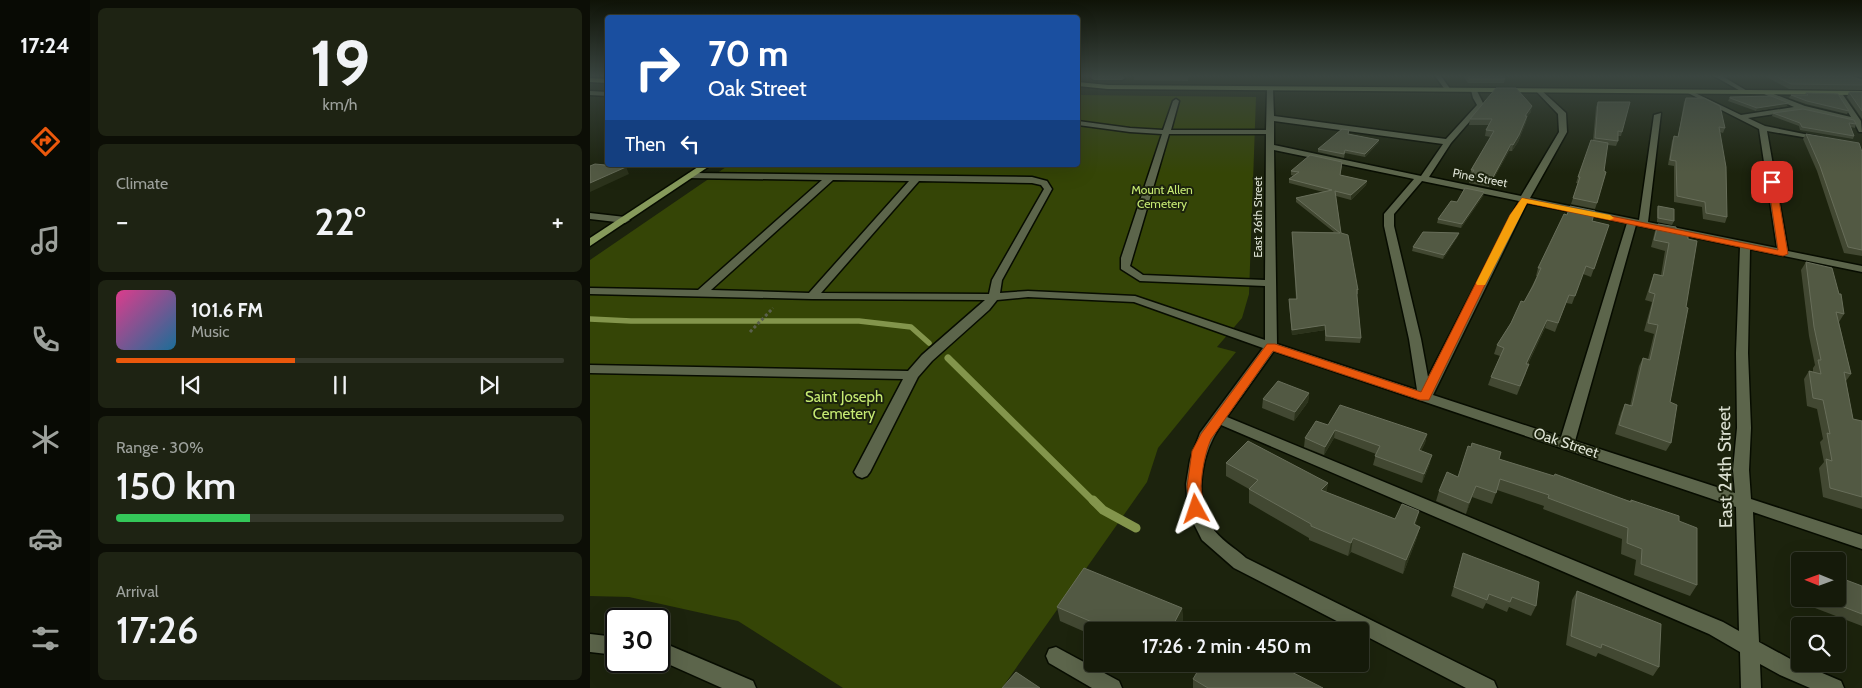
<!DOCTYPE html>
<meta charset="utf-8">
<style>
body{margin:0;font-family:Cabin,sans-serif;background:#1e2313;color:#f1f3f6;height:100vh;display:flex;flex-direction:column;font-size:19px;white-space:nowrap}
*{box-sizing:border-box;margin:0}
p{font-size:16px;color:#9da19c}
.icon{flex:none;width:28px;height:28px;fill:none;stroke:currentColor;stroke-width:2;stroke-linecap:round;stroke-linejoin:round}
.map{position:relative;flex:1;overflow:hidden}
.details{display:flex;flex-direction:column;gap:8px;padding:8px;background:#0c0e06;width:500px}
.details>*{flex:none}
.hud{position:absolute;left:15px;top:15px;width:475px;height:152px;border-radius:5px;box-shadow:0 5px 20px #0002,0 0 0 1px #34382b;background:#1a4fa0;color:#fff;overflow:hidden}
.needle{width:32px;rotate:271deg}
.fabs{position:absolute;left:1201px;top:552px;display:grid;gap:10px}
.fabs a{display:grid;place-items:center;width:55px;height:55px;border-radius:5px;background:#151a0a;box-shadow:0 5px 20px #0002,0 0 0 1px #34382b;font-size:25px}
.speed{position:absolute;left:15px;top:608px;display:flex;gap:10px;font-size:25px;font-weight:700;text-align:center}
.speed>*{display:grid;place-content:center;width:65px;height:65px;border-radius:50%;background:#151a0a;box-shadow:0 5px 20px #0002,0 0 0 1px #34382b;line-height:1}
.speed .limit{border:2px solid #111;border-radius:8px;background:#fff;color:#111}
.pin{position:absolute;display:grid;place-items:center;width:42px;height:42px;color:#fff;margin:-21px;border-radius:10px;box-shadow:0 2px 8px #0006}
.me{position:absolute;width:55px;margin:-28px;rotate:355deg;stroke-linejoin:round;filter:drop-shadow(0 0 4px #0008)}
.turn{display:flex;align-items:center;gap:18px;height:105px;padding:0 20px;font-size:22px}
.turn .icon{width:65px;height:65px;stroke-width:2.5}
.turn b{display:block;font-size:35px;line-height:42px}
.then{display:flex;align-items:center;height:48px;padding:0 20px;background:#0003;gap:10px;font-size:19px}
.big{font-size:38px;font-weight:600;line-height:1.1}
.details .tile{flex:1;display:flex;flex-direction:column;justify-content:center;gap:8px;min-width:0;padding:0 18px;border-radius:8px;background:#1e2313}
.details .dial{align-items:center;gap:0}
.dial b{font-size:65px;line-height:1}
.song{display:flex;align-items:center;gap:15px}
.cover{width:60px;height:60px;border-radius:8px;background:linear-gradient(135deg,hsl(330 70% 55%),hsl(200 70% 35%))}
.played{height:5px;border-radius:2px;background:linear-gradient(90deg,#ea580c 40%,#34382b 40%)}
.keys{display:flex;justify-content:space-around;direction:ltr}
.heat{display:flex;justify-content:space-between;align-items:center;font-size:28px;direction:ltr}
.charge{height:8px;border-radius:4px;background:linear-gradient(90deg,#34c759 30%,#34382b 0)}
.trip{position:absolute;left:494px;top:622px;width:285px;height:50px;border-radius:5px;background:#151a0a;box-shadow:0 5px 20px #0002,0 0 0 1px #34382b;font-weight:600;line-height:50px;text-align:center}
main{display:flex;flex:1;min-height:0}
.tabs{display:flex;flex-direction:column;width:90px;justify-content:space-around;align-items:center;background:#080a04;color:#9da19c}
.tabs .icon{width:35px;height:35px}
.tabs .active{color:#ea580c}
.tabs b{font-size:22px;color:#f1f3f6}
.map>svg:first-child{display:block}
</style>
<main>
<nav class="tabs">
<b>17:24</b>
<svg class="icon active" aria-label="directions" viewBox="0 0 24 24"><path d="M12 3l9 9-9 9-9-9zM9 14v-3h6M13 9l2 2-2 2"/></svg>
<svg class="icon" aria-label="music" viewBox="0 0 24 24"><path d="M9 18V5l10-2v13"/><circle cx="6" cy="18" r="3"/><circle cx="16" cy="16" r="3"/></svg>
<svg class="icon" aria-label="phone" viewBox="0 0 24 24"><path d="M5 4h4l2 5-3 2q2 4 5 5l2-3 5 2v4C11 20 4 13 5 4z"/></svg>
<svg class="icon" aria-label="climate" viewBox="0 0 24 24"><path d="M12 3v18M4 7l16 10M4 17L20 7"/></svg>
<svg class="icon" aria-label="car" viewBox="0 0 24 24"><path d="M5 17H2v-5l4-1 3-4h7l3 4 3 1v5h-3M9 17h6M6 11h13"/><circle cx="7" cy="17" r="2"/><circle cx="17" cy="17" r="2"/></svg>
<svg class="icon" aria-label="filters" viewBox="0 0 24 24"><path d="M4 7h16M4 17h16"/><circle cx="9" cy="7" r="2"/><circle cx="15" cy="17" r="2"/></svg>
</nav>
<section class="details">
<div class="tile dial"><b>19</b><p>km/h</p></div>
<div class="tile"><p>Climate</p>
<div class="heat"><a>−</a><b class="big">22°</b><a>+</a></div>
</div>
<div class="tile">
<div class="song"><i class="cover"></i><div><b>101.6 FM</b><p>Music</p></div></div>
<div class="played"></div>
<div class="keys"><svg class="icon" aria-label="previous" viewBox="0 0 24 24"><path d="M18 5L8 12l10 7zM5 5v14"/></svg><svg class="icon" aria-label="pause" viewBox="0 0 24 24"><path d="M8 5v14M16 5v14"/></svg><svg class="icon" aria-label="next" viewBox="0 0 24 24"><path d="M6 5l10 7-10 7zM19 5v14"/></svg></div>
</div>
<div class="tile"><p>Range · 30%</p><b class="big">150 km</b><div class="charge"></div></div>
<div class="tile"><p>Arrival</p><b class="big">17:26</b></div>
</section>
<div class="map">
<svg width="1272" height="688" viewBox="0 0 1272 688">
<rect width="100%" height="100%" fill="#1c230d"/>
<path fill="#354506" d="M488,95L666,97L659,294L652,318L627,347L646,352L568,448L557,482L412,688H253L148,621L39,597L0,596V260L139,165H488Z"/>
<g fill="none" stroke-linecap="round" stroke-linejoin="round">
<path stroke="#83954c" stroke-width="5.5" d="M0,319L41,321H269L321,327L339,343"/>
<path stroke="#83954c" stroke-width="7" d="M358,358L504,502"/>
<path stroke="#83954c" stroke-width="9" d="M503,500L513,510L546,528"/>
<g stroke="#070c00" stroke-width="3">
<g id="minor">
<path d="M502,76H533L535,78L532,80H504L501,78Z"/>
<path d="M845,76H851L861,90L860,91H856Z"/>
<path d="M1124,76H1132L1159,92L1154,93Z"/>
<path d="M1259,76L1272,79V83L1260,77Z"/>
<path d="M680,87L683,89L684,116L856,139L887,105L883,98L881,90L886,89L894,105L861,143L839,177L931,196L969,132L968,114L945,90L950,89L976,113L977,132L940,198L1049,220L1064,115L1071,113L1058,222L1187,248L1169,129L1096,92L1101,91L1151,115L1204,107L1174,94V92L1176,91L1215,106L1261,117L1246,93L1251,92L1271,121L1272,132H1269L1264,122L1212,110L1158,118L1175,126L1234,138L1230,140L1177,131L1198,251L1272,266V272L1160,249L1158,353L1161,428L1159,470L1161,499L1272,535V549L1163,512L1169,642L1204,661L1251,681L1254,688H1220L1190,675L1170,664L1171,688H1151L1150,652L1119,634L631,425C612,452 603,496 621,526C629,539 645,548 656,558L904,681L907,688H876L770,633V631H766L644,568L612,540L602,520L598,509L596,484L600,460L610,433L673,348L544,302L438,297L407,300L399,310L342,361L328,377L280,472L277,476L272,478L267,476L264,472L313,379L0,373V365L318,371L332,355L395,300L222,299L0,294V288L108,290L232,180L98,178V174L101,173L442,177L457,181L462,189L412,280L410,293L438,291L545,296L675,340V286L550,281L531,269V258L572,134L540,132L488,125V121L540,128L573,130L583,101L586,99L589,101L581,130H676L677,89ZM684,121L853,144L831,176L684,145ZM579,134H676L675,280L553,275L540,266ZM684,150L824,179L794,214V226L819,339L827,390L687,344ZM243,180L319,181L219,293L121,290ZM329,181L442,183L451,185L454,189L402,280L399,294L231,293ZM832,181L929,201L838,377L831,339L804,226V214ZM937,203L1037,223L971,437L843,395ZM1046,225L1150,247L1146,353L1147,428L1143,470L1145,493L985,441ZM684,351L1146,507L1149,631L1133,622L637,417Z"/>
<path d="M0,91L18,92V96L0,95Z"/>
<path d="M0,213L35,217L40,220L35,223L0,219Z"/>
<path d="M0,634L26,637V655L0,652Z"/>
<path d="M69,641L163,681L166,688H132L69,660Z"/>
<path d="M466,647L529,681L532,688H502L459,663L456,656L459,649Z"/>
</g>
</g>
<g stroke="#070c00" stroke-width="3">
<g id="major">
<path d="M0,78L18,79V83L0,82Z"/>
<path d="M488,82L518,85L1272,91V95L518,89L488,86Z"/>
<path d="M111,165H121L0,246V238Z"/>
</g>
</g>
<path stroke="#5a604d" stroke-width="3" stroke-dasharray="3 2.5" stroke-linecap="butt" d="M160,332L183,308"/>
<use href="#minor" fill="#5c654b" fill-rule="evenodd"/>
<use href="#major" fill="#869a5b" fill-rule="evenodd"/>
</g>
<g fill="#424832">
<path d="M544,76H599L598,81L544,80Z"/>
<path d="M873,76H915L914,83H878Z"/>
<path d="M1175,76H1261L1272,81V90L1199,89Z"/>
<path d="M1259,92H1272V119L1257,97Z"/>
<path d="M1216,93L1259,111L1257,114L1216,104L1199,98L1201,95H1215Z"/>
<path d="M1140,97L1197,106L1166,111L1138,101Z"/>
<path d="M1096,98L1135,128L1133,133L1130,132L1137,217L1135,223L1113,219L1112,207L1084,202V166L1078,165L1082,141L1084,136L1088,137L1094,102Z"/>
<path d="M1008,102L1032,132L1031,136H1028V141L1026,146L1018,145L1007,203L1005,209L981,204L988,183H986L988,177L1003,140L1006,107Z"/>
<path d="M941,112L937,116L936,122L928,142L922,151H919L899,187L879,183L881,170L901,137L895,136L896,130L899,125H879L880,119Z"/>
<path d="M1183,113L1266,124L1265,128L1261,127L1264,136L1263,139L1210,130L1209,126L1182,116Z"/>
<path d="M759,134L789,140L788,143L775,157L755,153L754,158L728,152V149Z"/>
<path d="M1216,134L1272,152V256L1254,253L1227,171L1213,139Z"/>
<path d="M752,166L750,175L777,181L776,185L761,200L746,196L751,233L768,290V294H767L771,338L770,343L735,341V330L702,335L699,304V299H706L702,232H744L706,202V198L733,192L699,183V179L704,176L701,175V171Z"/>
<path d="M894,192L893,196L871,228L847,223L848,219Z"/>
<path d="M1068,206L1084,221L1082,225L1067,222V210Z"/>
<path d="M977,215L1019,225L1001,277L993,274L982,304L976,303L965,332L955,328L938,364L936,373L927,395L898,385L901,377L910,356L904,354L907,345L934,302L947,276H946L948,268Z"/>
<path d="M1068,224L1086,233L1096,307L1080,402L1081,443L1076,451L1025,434L1031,413L1035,404L1040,406L1049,366L1053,358L1058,359L1064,334L1054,331L1062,302L1055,300L1061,282L1064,274L1071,275L1075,251L1061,247L1065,231Z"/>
<path d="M868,236L853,259L822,251L823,247Z"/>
<path d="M1216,262L1254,314L1249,322L1261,374L1256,381L1263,419L1272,421V509L1233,497L1229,468L1234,462L1230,442L1233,439L1227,409L1217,406L1214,379L1219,371L1223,372V368L1225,365L1219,336L1211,270Z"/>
<path d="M719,393L718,402L704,421L672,408L673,399Z"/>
<path d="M738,425L837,434L835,443L831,451L840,463L832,483L783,465L786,454L744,438L734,455L714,447L715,438Z"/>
<path d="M909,459L1040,501L1041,500L1089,521L1107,585L1100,596L1044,575L1046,560L1031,554L1032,539L953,509L954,506L907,490L902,504L882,497L876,514L846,501L849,491L868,477Z"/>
<path d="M636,463L738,483L736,492L805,519L830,527L826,540L813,574L761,552L758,556L719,540V538L659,503V489L636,476Z"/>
<path d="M873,553L946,606L941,616L919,607L917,612L896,603L893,609L861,596Z"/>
<path d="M1272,586V626L1225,608L1224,599H1248Z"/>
<path d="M987,591L1069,667L1063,676L1008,653L1006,657L976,645L982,600Z"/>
<path d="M467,607L592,608L593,621L588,631H502V635L470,621Z"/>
<path d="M603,679L733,688H603Z"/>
</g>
<g fill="#2c331c">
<path d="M1199,103L1197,106L1166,111L1167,108Z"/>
<path d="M942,106L941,112L933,122L935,116Z"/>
<path d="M937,116L936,122L928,142L922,151L923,145Z"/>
<path d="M789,140L788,143L775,157V154Z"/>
<path d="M921,144L919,151L899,187L901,181Z"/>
<path d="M36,167L39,174L0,192V183Z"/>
<path d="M777,181L776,185L761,200V195Z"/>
<path d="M894,192L893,196L871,228L872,224Z"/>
<path d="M869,233L868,236L853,259L854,255Z"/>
<path d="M957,320L955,328L934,372L936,364Z"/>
<path d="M735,325V330L702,335V330Z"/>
<path d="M719,393L718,402L704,421L705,412Z"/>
<path d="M745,430L744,438L734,455L735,447Z"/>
<path d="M837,434L835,443L827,459L829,450Z"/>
<path d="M842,455L840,463L832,483L834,474Z"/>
<path d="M738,483L736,496L731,490Z"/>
<path d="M886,486L882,497L876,514L879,503Z"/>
<path d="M829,511L826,524L820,538L824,524Z"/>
<path d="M830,527L826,540L813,574L816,560Z"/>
<path d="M763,538L761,552L758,556L761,543Z"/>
<path d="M592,608L593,621L588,631H580Z"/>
</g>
<g fill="#525943" stroke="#686e5a">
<path d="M877,76H912L915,79H879Z"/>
<path d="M1185,76H1261L1272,81V85L1201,84Z"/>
<path d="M906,88H926L942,106L935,116H937L929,135L923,145L921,144L901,181L880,176L884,170H881L904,131L896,130L902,119H880Z"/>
<path d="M1259,92H1272V111Z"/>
<path d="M1216,93L1248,94L1259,111L1217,101L1201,95H1218Z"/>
<path d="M1181,96L1199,103L1167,108L1140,98V97Z"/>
<path d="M1096,98H1114L1130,106L1135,128L1129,127L1136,167L1137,217L1116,213L1115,202L1087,196L1086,161L1080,160L1084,136L1088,137Z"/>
<path d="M1008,102H1040L1032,132L1028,131V141L1005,138Z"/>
<path d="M1213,109L1264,120L1266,124L1259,123L1264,136L1212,127L1210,123L1183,113Z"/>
<path d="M752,129L759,130L758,134L789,140L775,154L755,150L754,154L728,149Z"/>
<path d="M1216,134L1269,143L1272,152V250L1258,247L1230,166Z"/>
<path d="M1001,140L1018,143L1014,171L1016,172L1007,203L983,198L990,177H988Z"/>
<path d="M720,155L752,162L750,175L777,181L761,195L745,191L751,233L758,235L768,290L767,289V296L771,338L736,336L735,325L702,330L699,299H707L702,232L750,233L706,198L742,190L699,179L709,172L701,171Z"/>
<path d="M5,164L36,167L0,183V166Z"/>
<path d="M875,188L894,192L872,224L848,219L861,201L867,202Z"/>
<path d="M980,206L1005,211L1002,221L1019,225L1004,269L996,266L985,296L979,295L968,323L957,320L936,364H939L930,386L901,377L914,348L907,345L921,323L931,301L934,302L943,286L951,268H948L974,214L977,215Z"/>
<path d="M1068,206L1084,209V221L1068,218Z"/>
<path d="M1068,224L1086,227V233L1098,236V239L1107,241L1096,307L1098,308L1080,402L1087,405L1081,443L1029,425L1035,404L1042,406L1053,358L1060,360L1068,325L1058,323L1065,294L1059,292L1064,274L1073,276L1079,243L1064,240Z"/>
<path d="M833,232L869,233L854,255L823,247Z"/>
<path d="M1216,262L1242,268L1249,294H1251L1254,314L1246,312L1261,374L1254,372L1263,419L1272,421V497L1240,488L1236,459L1242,461L1237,433L1240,434L1233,400L1223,398L1219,371L1231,374L1228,360H1231L1224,327Z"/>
<path d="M688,381L719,393L705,412L673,399Z"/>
<path d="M750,405L837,434L829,450L842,455L834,474L785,456L790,446L745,430L735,447L715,438L726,421L738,425Z"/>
<path d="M658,441L738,483L731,490L805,519L812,504L829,511L824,524L830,527L816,560L763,538L761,543L721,526V524L659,489L668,480L636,463Z"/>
<path d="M882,443L911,452L909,459L964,476L965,474L1041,502V500L1089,516V521L1107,528V585L1051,564L1052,549L1037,543L1038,528L958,498L959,495L910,479L906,493L886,486L879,503L849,491L857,472L868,477L878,446L881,447Z"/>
<path d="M873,553L949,582L946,606L922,597L920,602L899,594L897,600L864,587Z"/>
<path d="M494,568L592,608L580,631H523L467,607Z"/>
<path d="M1248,577L1272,586V614L1233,599H1248Z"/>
<path d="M987,591L1071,624L1069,667L1012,644L1011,648L981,636Z"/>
<path d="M612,664H686L733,688H618L603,679Z"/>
<path d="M426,672L450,688H412Z"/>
</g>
<linearGradient id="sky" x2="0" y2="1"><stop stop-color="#0f1307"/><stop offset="0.44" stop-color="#3a4540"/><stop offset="1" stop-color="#3a4540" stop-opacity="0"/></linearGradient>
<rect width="1272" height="173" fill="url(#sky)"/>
<path fill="#ea580c" stroke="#983908" d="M1182,179L1186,182L1198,254L1193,256L937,203L929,215L839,400H830L683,351L621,439C615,453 612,470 611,486C611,495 616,505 612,514L606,515L601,514L597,487L602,451L611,434L677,344H685L831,392L920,215L932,198L1188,250L1178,182Z"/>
<path fill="#f59e0b" d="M932,198L1020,215L1024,218L1020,220L937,203L896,283L895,285H887L886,283L920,215Z"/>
<g text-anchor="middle" stroke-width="4" stroke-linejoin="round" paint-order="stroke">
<g font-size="12" fill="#dce1d3" stroke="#1c230d">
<text transform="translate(890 178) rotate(11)" y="4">Pine Street</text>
<text transform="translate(668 217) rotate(-90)" y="4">East 26th Street</text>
</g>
<g font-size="12" fill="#c7eb73" stroke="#1c230d">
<text x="572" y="194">Mount Allen<tspan x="572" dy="14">Cemetery</tspan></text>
</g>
<g font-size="15" fill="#c7eb73" stroke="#1c230d">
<text x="254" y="402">Saint Joseph<tspan x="254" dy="17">Cemetery</tspan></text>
</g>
<g font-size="15" fill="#dce1d3" stroke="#1c230d">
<text transform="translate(976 443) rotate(18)" y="5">Oak Street</text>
</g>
<g font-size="18" fill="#dce1d3" stroke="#1c230d">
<text transform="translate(1135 467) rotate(-91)" y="6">East 24th Street</text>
</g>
</g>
</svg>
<div class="fabs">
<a><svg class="needle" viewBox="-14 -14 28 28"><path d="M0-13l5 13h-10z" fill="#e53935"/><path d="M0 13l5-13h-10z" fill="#9da19c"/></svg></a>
<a><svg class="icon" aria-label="search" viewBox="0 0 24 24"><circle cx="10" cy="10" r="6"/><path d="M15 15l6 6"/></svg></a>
</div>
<div class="speed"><div class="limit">30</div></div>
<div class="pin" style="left:1182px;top:182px;background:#d93025"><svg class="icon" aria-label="arrive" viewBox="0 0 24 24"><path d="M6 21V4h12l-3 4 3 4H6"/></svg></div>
<svg class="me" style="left:606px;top:509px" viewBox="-20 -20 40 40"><path d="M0-17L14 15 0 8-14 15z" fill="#ea580c" stroke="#fff" stroke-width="4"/></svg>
<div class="trip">17:26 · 2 min · 450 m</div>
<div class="hud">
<div class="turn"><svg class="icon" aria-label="right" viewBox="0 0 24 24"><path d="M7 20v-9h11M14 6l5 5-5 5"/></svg><div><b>70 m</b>Oak Street</div></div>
<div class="then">Then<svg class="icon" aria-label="left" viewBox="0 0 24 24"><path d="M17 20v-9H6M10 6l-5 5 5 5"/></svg></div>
</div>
</div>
</main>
